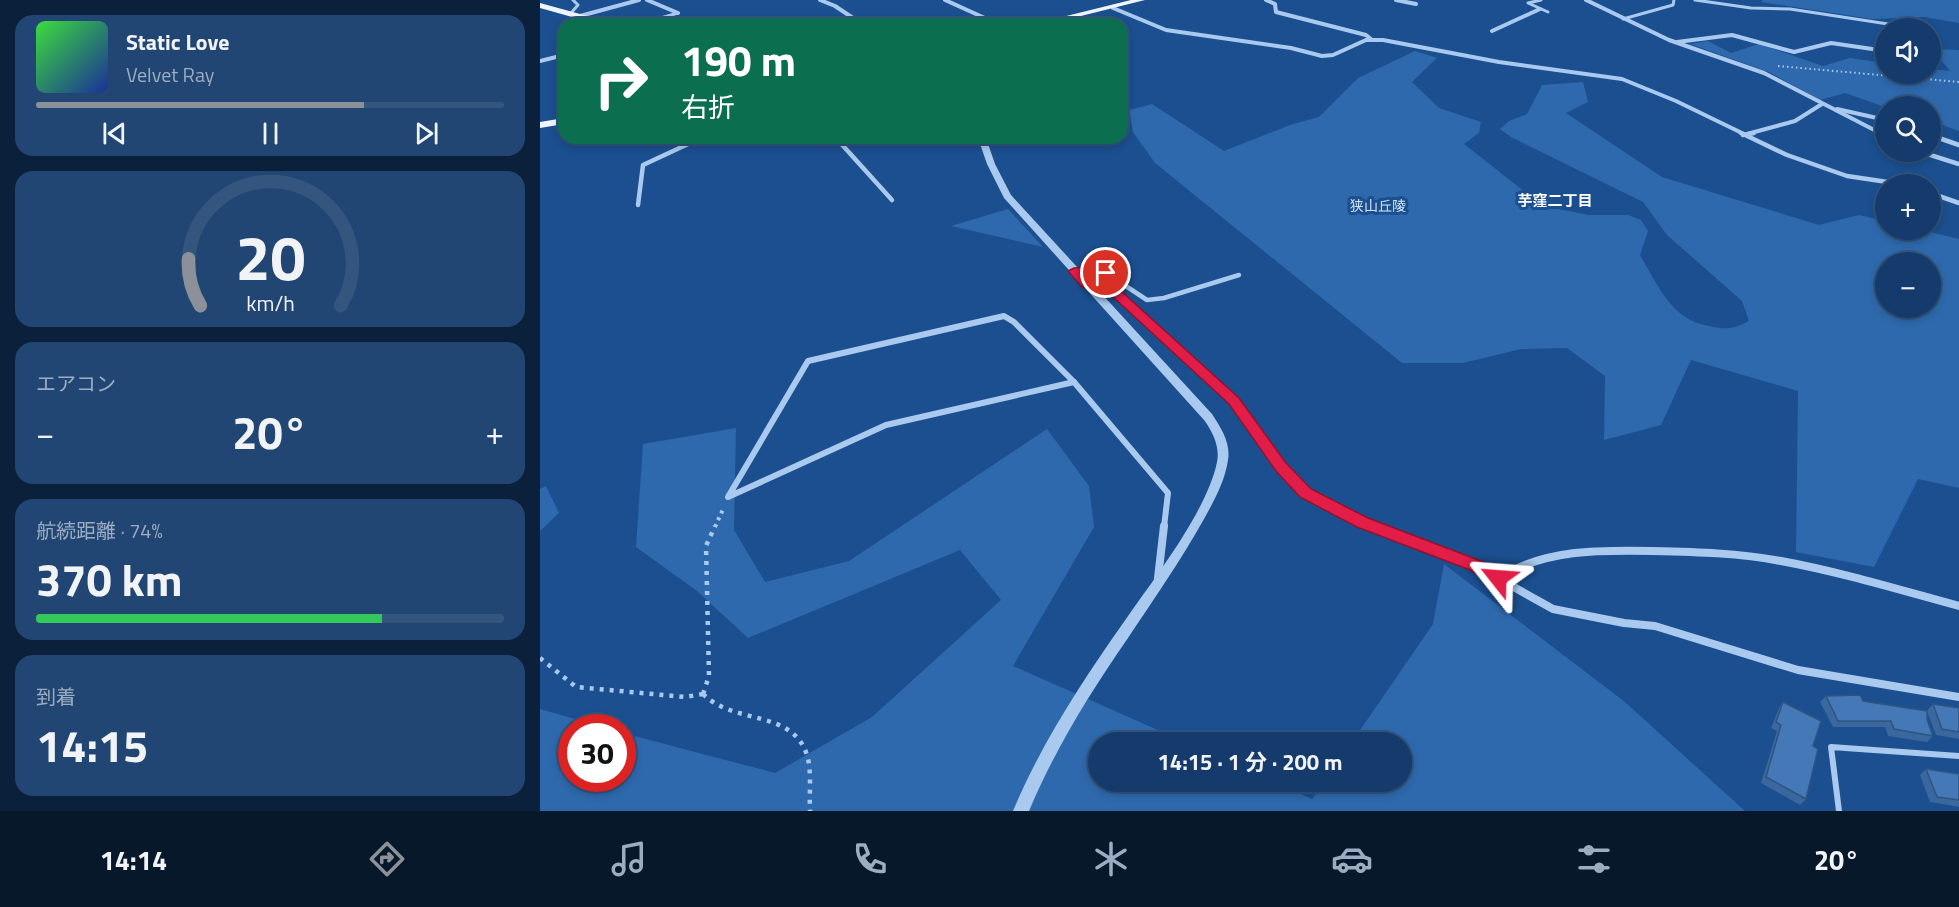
<!DOCTYPE html>
<html lang="ja">
<meta charset="utf-8">
<style>
body{margin:0;font-family:"Titillium Web","Noto Sans JP",sans-serif;background:#214673;color:#f1f3f6;height:100vh;display:flex;flex-direction:column;font-size:22px;white-space:nowrap}
*{box-sizing:border-box;margin:0}
p{font-size:20px;color:#9dadc1}
.icon{flex:none;width:33px;height:33px;fill:none;stroke:currentColor;stroke-width:2;stroke-linecap:round;stroke-linejoin:round}
.map{position:relative;flex:1;overflow:hidden}
.drawer{display:flex;flex-direction:column;gap:15px;padding:15px;background:#0b203b;width:540px}
.drawer>*{flex:none}
.hud{position:absolute;left:18px;top:18px;width:570px;height:126px;border-radius:18px;box-shadow:0 3px 9px #0003,0 0 0 2px #33557e;background:#0b6e4f;color:#fff;overflow:hidden}
.fabs{position:absolute;left:1335px;top:18px;display:grid;gap:12px}
.fabs a{display:grid;place-items:center;width:66px;height:66px;border-radius:50%;background:#143b6b;box-shadow:0 3px 9px #0003,0 0 0 2px #33557e;font-size:30px}
.speed{position:absolute;left:18px;top:714px;display:flex;gap:12px;font-size:30px;font-weight:700;text-align:center}
.speed>*{display:grid;place-content:center;width:78px;height:78px;border-radius:50%;background:#143b6b;box-shadow:0 3px 9px #0003,0 0 0 2px #33557e;line-height:1}
.speed .limit{border:9px solid #d22;background:#fff;color:#111}
.pin{position:absolute;display:grid;place-items:center;width:51px;height:51px;color:#fff;margin:-26px;border:3px solid #fff;border-radius:50%;box-shadow:0 2px 6px #0007}
.me{position:absolute;width:66px;margin:-33px;rotate:298deg;stroke-linejoin:round;filter:drop-shadow(0 0 4px #0008)}
.turn{display:flex;align-items:center;gap:21px;height:126px;padding:0 24px;font-size:27px}
.turn .icon{width:78px;height:78px;stroke-width:2.5}
.turn b{display:block;font-size:42px;line-height:51px}
.big{font-size:45px;font-weight:700;line-height:1.1}
.drawer .tile{flex:1;display:flex;flex-direction:column;justify-content:center;gap:9px;min-width:0;padding:0 21px;border-radius:18px;background:#214673}
.drawer .dial{align-items:center;gap:0}
.dial svg{height:156px;overflow:visible;fill:none;stroke:#33557e;stroke-width:7;stroke-linecap:round;text-anchor:middle}
.dial text{fill:#f1f3f6;stroke:none}
.song{display:flex;align-items:center;gap:18px}
.cover{width:72px;height:72px;border-radius:9px;background:linear-gradient(135deg,hsl(120 70% 55%),hsl(230 70% 35%))}
.played{height:6px;border-radius:3px;background:linear-gradient(90deg,#8c9099 70%,#33557e 70%)}
.keys{display:flex;justify-content:space-around;direction:ltr}
.heat{display:flex;justify-content:space-between;align-items:center;font-size:33px;direction:ltr}
.charge{height:9px;border-radius:4px;background:linear-gradient(90deg,#34c759 74%,#33557e 0)}
.trip{position:absolute;left:548px;top:732px;width:324px;height:60px;border-radius:30px;background:#143b6b;box-shadow:0 3px 9px #0003,0 0 0 2px #33557e;font-weight:700;line-height:60px;text-align:center}
.menu{display:flex;height:96px;justify-content:space-around;align-items:center;background:#08182b;color:#9dadc1}
.menu .icon{width:42px;height:42px}
.menu .current{color:#8c9099}
.menu b{font-size:27px;color:#f1f3f6}
main{display:flex;flex:1;min-height:0}
.map>svg:first-child{display:block}
</style>
<main>
<section class="drawer">
<div class="tile">
<div class="song"><i class="cover"></i><div><b>Static Love</b><p>Velvet Ray</p></div></div>
<div class="played"></div>
<div class="keys"><svg class="icon" aria-label="previous" viewBox="0 0 24 24"><path d="M18 5L8 12l10 7zM5 5v14"/></svg><svg class="icon" aria-label="pause" viewBox="0 0 24 24"><path d="M8 5v14M16 5v14"/></svg><svg class="icon" aria-label="next" viewBox="0 0 24 24"><path d="M6 5l10 7-10 7zM19 5v14"/></svg></div>
</div>
<div class="tile dial"><svg viewBox="0 0 100 80">
<path d="M14 69A42 42 0 1 1 86 69"/>
<path d="M14 69A42 42 0 0 1 8 45" stroke="#8c9099"/>
<text x="50" y="56" font-size="32" font-weight="700">20</text>
<text x="50" y="72" font-size="11">km/h</text>
</svg></div>
<div class="tile"><p>エアコン</p>
<div class="heat"><a>−</a><b class="big">20°</b><a>+</a></div>
</div>
<div class="tile"><p>航続距離 · 74%</p><b class="big">370 km</b><div class="charge"></div></div>
<div class="tile"><p>到着</p><b class="big">14:15</b></div>
</section>
<div class="map">
<svg width="1419" height="811" viewBox="0 0 1419 811">
<rect width="100%" height="100%" fill="#1b4f8f"/>
<g fill="#2e69ad" fill-rule="evenodd">
<path d="M1223,0H1419V23L1385,17L1332,19L1221,2Z"/>
<path d="M1168,41L1191,53L1219,44L1283,66L1310,58L1345,63L1346,74H1390L1391,69L1410,71L1392,49L1419,50V131L1391,121L1390,106L1345,107L1305,93L1280,100L1229,72L1150,44Z"/>
<path d="M875,51L897,58L872,82L899,108L941,122L939,133L924,144L1003,206L1049,215H1088L1101,220L1108,231L1100,255C1118,285 1131,320 1169,326C1186,330 1194,329 1209,321L1202,301L1127,235L1103,202L971,137L960,129L969,121L987,114L1002,85L1043,82L1048,102L1026,113L1122,177L1279,225L1319,215L1345,221L1346,230H1382L1419,239V488L1378,479L1334,567L1256,552L1258,391L1151,360L1121,425L1064,440L1065,376L1027,348L981,349L923,363H862L615,163L593,132L589,110L612,104L684,151L750,125L779,117L818,78ZM1390,262V308H1346V262Z"/>
<path d="M468,209L503,247L411,226Z"/>
<path d="M196,428L194,530L225,582L309,561L507,429L549,486L554,527L473,666L645,742H558V782H733L772,799L785,782H861V742H812L893,624L904,564L1085,702L1205,811H0V709L63,727L32,728V778H82L83,733L235,773L332,717L461,600L420,550L208,638L157,591L96,547L103,444Z"/>
<path d="M6,486L19,513L0,531V489Z"/>
</g>
<g fill="none" stroke-linecap="round" stroke-linejoin="round">
<path stroke="#a9c9ee" stroke-width="2" stroke-dasharray="1.5 3" stroke-linecap="butt" d="M1238,66L1419,82"/>
<path stroke="#a9c9ee" stroke-width="4" stroke-dasharray="3 4.5" stroke-linecap="butt" d="M175,527L184,507"/>
<g stroke="#a9c9ee" stroke-width="4.5" stroke-dasharray="4 6" stroke-linecap="butt">
<path d="M0,658L36,687L145,697L163,694"/>
<path d="M163,694L169,676L166,546L175,526"/>
<path d="M163,694C194,725 252,709 267,755C272,771 269,794 270,811"/>
</g>
<g stroke="#a9c9ee" stroke-width="3">
<path d="M1001,0L988,3L1008,12"/>
<path d="M1155,0L1211,8L1250,9L1348,24"/>
<path d="M31,13L38,5L33,0"/>
<path d="M1083,19L1133,5L1134,0"/>
<path d="M100,24L138,13"/>
</g>
<path stroke="#a9c9ee" stroke-width="6" d="M1299,811L1291,747L1419,756"/>
<g stroke="#a9c9ee" stroke-width="4">
<path d="M107,0L138,13"/>
<path d="M280,0L295,6L322,24"/>
<path d="M405,0L458,24"/>
<path d="M726,0L735,4L736,12L826,35L832,40"/>
<path d="M856,0L876,4"/>
<path d="M1046,0L1129,40L1224,73L1342,134"/>
<path d="M573,8L626,30L751,48L782,56L793,55L826,40H843L959,62L1082,79L1136,101L1204,134"/>
<path d="M40,16L99,0"/>
<path d="M952,31L1000,9"/>
<path d="M1137,42L1192,35L1254,52L1291,43L1346,51"/>
<path d="M0,61L24,55"/>
<path d="M1297,109L1346,120"/>
<path d="M1207,134L1255,121L1282,104"/>
</g>
<g stroke="#a9c9ee" stroke-width="4.5">
<path d="M1201,133L1247,155L1307,176L1361,184"/>
<path d="M1339,133L1346,136"/>
<path d="M1203,135L1214,133"/>
<path d="M1390,135L1419,145"/>
<path d="M296,138L352,200"/>
<path d="M1381,152L1419,164"/>
<path d="M1390,193L1419,203"/>
<path d="M98,205L103,165L161,138"/>
<path d="M534,271L566,273L607,300L624,298L699,275"/>
<path d="M548,284L577,294L590,306"/>
</g>
<g stroke="#a9c9ee" stroke-width="6">
<path d="M588,304L694,401L755,484L765,493L836,527"/>
<path d="M464,316L474,322L534,382L346,425L188,497L268,361Z"/>
<path d="M534,382L628,493L624,527"/>
</g>
<g stroke="#a9c9ee" stroke-width="8">
<path d="M832,526L936,566L1013,609L1084,623L1115,626L1258,670L1419,697"/>
<path d="M618,578L624,526"/>
<path d="M958,578C1006,549 1058,550 1113,551C1156,552 1199,553 1241,561C1301,572 1360,590 1419,606"/>
</g>
<path fill="#a9c9ee" fill-rule="evenodd" d="M438,138H446L455,164L471,195L672,414C681,428 691,443 688,460C685,481 674,501 664,519C641,560 614,599 588,638C550,693 515,749 489,811H473C502,742 543,680 586,619C615,577 667,511 677,462C680,447 673,432 664,420L464,198L447,164Z"/>
<g fill="#f0f6ff" fill-rule="evenodd">
<path d="M591,0H605L509,24H494Z"/>
<path d="M0,3L69,22L70,24H57L0,8Z"/>
<path d="M24,118V124L0,128V122Z"/>
</g>
</g>
<g fill="#3a679d">
<path d="M1286,696L1387,711L1393,704L1419,708V739L1396,735L1387,712V719L1393,736L1387,742L1348,736L1345,727H1293L1280,702Z"/>
<path d="M1243,702L1273,746L1266,799L1260,805L1221,783L1237,731L1231,728L1239,708Z"/>
<path d="M1386,769L1419,774V807L1390,802L1380,775Z"/>
</g>
<g fill="#4478b7" stroke="#305480" stroke-width="1.5">
<path d="M1320,695L1323,701L1387,711V719L1393,736L1354,729L1351,721H1298L1286,696Z"/>
<path d="M1243,702L1281,721L1273,746L1278,749L1266,799L1226,777L1241,725L1236,722Z"/>
<path d="M1393,704L1419,708V732L1402,729Z"/>
<path d="M1386,769L1419,774V800L1397,797Z"/>
</g>
<path fill="#e11d48" stroke="#92132f" stroke-width="1.5" d="M551,267L572,273L566,277L543,274L549,281L582,292L699,398L746,463L771,489L828,518L941,561L964,574L967,578L964,583H953L930,570L817,527L760,497L736,471L689,404L573,297L541,286L528,271L534,268Z"/>
<g text-anchor="middle" stroke-width="6" stroke-linejoin="round" paint-order="stroke">
<g font-size="14" fill="#cfe3fa" stroke="#1b4f8f">
<text x="838" y="211">狭山丘陵</text>
</g>
<g font-size="15" font-weight="bold" fill="#fff" stroke="#1b4f8f">
<text x="1015" y="206">芋窪二丁目</text>
</g>
</g>
</svg>
<div class="fabs">
<a><svg class="icon" aria-label="sound" viewBox="0 0 24 24"><path d="M4 9h4l5-4v14l-5-4H4zM17 9q2 3 0 6"/></svg></a>
<a><svg class="icon" aria-label="search" viewBox="0 0 24 24"><circle cx="10" cy="10" r="6"/><path d="M15 15l6 6"/></svg></a>
<a>+</a>
<a>−</a>
</div>
<div class="speed"><div class="limit">30</div></div>
<div class="pin" style="left:566px;top:273px;background:#d93025"><svg class="icon" aria-label="arrive" viewBox="0 0 24 24"><path d="M6 21V4h12l-3 4 3 4H6"/></svg></div>
<svg class="me" style="left:958px;top:578px" viewBox="-20 -20 40 40"><path d="M0-17L14 15 0 8-14 15z" fill="#e11d48" stroke="#fff" stroke-width="4"/></svg>
<div class="trip">14:15 · 1 分 · 200 m</div>
<div class="hud">
<div class="turn"><svg class="icon" aria-label="right" viewBox="0 0 24 24"><path d="M7 20v-9h11M14 6l5 5-5 5"/></svg><div><b>190 m</b>右折</div></div>
</div>
</div>
</main>
<nav class="menu">
<b>14:14</b>
<svg class="icon current" aria-label="directions" viewBox="0 0 24 24"><path d="M12 3l9 9-9 9-9-9zM9 14v-3h6M13 9l2 2-2 2"/></svg>
<svg class="icon" aria-label="music" viewBox="0 0 24 24"><path d="M9 18V5l10-2v13"/><circle cx="6" cy="18" r="3"/><circle cx="16" cy="16" r="3"/></svg>
<svg class="icon" aria-label="phone" viewBox="0 0 24 24"><path d="M5 4h4l2 5-3 2q2 4 5 5l2-3 5 2v4C11 20 4 13 5 4z"/></svg>
<svg class="icon" aria-label="climate" viewBox="0 0 24 24"><path d="M12 3v18M4 7l16 10M4 17L20 7"/></svg>
<svg class="icon" aria-label="car" viewBox="0 0 24 24"><path d="M5 17H2v-5l4-1 3-4h7l3 4 3 1v5h-3M9 17h6M6 11h13"/><circle cx="7" cy="17" r="2"/><circle cx="17" cy="17" r="2"/></svg>
<svg class="icon" aria-label="filters" viewBox="0 0 24 24"><path d="M4 7h16M4 17h16"/><circle cx="9" cy="7" r="2"/><circle cx="15" cy="17" r="2"/></svg>
<b>20°</b>
</nav>
